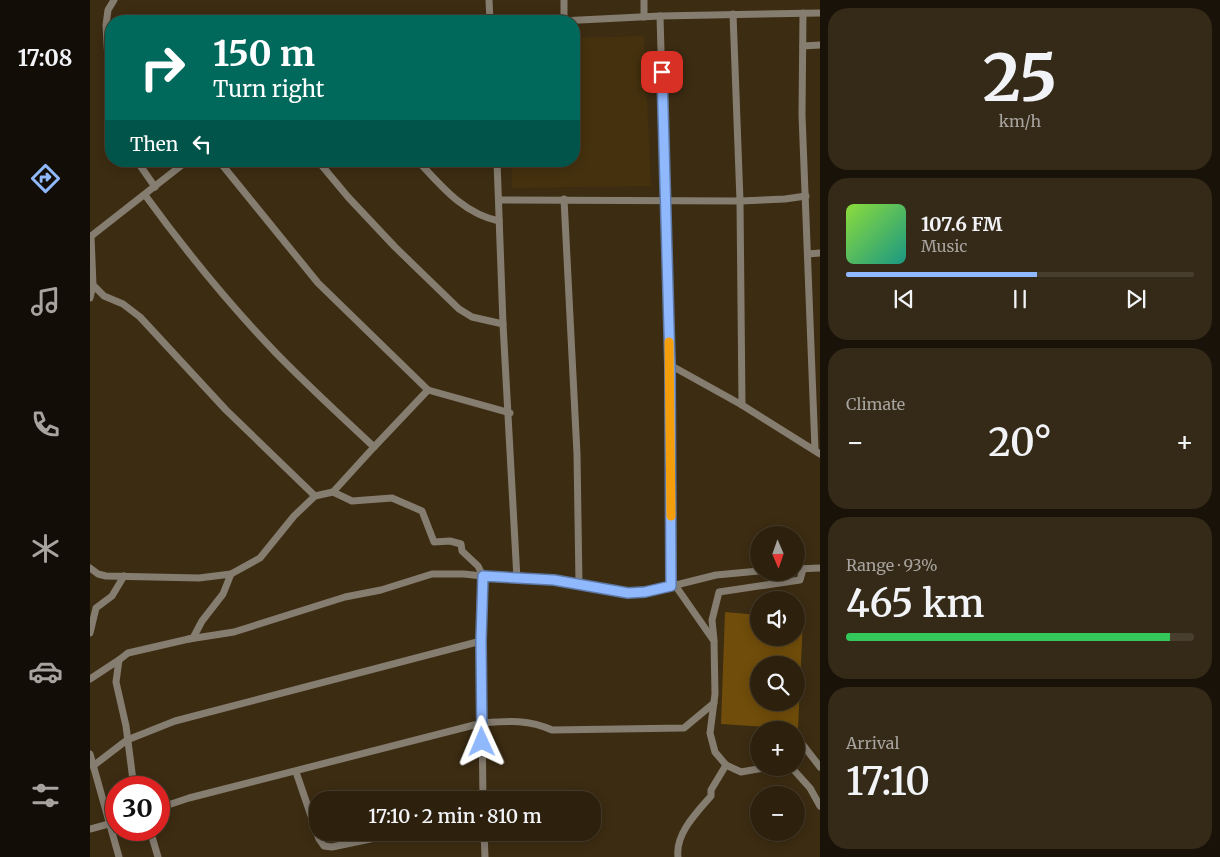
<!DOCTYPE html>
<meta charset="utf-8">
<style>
body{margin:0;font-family:Merriweather,serif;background:#352917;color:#f1f3f6;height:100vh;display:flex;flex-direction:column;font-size:19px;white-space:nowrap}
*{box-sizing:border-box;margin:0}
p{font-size:16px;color:#a7a39e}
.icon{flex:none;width:28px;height:28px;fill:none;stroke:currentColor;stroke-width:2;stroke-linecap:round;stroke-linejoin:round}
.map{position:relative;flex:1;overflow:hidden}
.sheet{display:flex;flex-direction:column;gap:8px;padding:8px;background:#191208;width:400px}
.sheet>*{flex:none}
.hud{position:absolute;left:15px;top:15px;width:475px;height:152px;border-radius:20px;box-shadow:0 2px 12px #0003,0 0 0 1px #483e2e;background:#00695c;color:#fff;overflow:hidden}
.needle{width:32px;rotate:178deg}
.buttons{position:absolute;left:660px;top:526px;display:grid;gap:10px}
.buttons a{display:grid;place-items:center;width:55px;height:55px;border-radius:50%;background:#2d210e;box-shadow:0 2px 12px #0003,0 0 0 1px #483e2e;font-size:25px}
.speed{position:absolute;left:15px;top:776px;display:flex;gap:10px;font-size:25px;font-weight:700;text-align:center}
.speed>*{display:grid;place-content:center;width:65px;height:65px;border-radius:50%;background:#2d210e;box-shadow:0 2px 12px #0003,0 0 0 1px #483e2e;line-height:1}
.speed .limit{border:8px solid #d22;background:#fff;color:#111}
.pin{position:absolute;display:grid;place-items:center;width:42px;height:42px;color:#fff;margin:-21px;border-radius:10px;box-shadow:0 2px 8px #0006}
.me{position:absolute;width:55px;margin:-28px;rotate:359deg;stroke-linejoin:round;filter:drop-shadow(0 0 4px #0008)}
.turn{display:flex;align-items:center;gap:18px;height:105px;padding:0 25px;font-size:22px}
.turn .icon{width:65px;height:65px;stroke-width:2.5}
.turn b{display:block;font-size:35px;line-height:42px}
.then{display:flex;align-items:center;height:48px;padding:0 25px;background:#0003;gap:10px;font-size:19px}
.big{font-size:38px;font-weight:600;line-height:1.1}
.sheet .widget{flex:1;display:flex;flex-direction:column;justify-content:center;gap:8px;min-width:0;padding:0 18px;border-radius:20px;background:#352917}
.sheet .dial{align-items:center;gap:0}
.dial b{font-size:65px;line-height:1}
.song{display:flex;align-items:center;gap:15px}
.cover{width:60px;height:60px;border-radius:8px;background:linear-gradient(135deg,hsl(90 70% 55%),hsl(170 70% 35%))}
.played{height:5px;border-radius:2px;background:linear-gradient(90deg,#8fb8fd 55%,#483e2e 55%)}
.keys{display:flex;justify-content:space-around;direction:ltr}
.heat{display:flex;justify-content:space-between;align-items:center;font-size:28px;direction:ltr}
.charge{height:8px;border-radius:4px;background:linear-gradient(90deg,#34c759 93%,#483e2e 0)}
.trip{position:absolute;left:219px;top:791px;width:292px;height:50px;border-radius:20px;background:#2d210e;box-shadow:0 2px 12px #0003,0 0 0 1px #483e2e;font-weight:600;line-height:50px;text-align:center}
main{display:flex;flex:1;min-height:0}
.menu{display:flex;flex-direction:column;width:90px;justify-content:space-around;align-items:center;background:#120d06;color:#a7a39e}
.menu .icon{width:35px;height:35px}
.menu .on{color:#8fb8fd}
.menu b{font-size:22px;color:#f1f3f6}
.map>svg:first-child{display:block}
</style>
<main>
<nav class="menu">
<b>17:08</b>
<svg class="icon on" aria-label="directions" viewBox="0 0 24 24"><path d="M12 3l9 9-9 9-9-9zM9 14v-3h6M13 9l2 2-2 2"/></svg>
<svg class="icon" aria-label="music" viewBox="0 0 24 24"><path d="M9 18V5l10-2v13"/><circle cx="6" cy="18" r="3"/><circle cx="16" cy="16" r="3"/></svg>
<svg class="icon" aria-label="phone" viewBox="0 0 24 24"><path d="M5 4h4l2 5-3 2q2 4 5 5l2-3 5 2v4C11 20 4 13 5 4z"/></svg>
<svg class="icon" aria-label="climate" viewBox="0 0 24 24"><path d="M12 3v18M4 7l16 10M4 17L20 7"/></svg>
<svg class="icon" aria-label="car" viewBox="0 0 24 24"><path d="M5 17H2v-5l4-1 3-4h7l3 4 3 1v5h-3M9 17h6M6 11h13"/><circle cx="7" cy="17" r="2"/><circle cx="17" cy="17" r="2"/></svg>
<svg class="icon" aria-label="filters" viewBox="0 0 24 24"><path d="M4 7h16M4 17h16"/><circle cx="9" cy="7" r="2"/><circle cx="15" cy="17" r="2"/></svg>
</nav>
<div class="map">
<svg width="730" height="857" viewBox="0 0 730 857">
<rect width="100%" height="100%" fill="#3c2c12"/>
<path fill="#45310e" d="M554,36L561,186L422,188V161H484V38Z"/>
<path fill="#704d0a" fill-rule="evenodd" d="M635,612L669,615V638H706V618L713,619L708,729L631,724ZM669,665H706V702H669Z"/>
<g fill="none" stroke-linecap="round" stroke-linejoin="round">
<g stroke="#857d70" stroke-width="7">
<path d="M399,0L400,21"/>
<path d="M474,0V21"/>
<path d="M713,13L712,115L725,450"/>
<path d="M643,14L650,201L652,405"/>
<path d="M570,16L580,365L581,586L587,588L624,641L625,694L620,733L625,752L636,765"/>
<path d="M554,17V0"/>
<path d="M470,21L570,16L730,13"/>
<path d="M713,46L730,45"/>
<path d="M21,115L16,25L18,10L24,0"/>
<path d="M47,161L65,187"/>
<path d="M129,161L228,283L338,390"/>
<path d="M228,161L258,197L305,247L369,309L382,317L413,324"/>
<path d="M328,161C352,187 374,214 409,221"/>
<path d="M407,161L413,324L427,579"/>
<path d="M55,195C95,250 138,303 185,352C217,385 251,416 284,447L338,390L420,413"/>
<path d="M474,199L487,454L489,584"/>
<path d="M409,200L650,201L695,199L716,196"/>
<path d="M1,236L3,285L14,296L33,304L50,317L136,410L225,496L243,492L284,447"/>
<path d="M0,237L97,161"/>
<path d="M718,254L730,253"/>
<path d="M0,298L3,285"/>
<path d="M580,365L652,405L730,454"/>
<path d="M243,492L262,501L302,498L332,511L344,542L360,541L371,544L372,551L388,566L393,576L391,641L393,800"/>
<path d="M0,568L8,574L16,576L109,578L141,574L170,558L204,516L225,496"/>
<path d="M706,569L730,568"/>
<path d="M0,633L6,608L22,596L34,576"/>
<path d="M99,639L144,632L255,597L291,590L342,574H374L410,578L464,580L538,593L570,589L626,575L669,571"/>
<path d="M624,640L622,620L629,592L710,580L713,569"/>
<path d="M0,679L29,660"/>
<path d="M706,736L730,767"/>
<path d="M0,754L29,857"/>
<path d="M3,766L37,740L85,721L391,641"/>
<path d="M702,768L720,788L730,806"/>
<path d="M206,772L229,839L234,846L242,847L314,832"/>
<path d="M44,788L36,726L26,682L29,660L38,653L103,638L112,621L133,594L141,574"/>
<path d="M69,808L99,798L392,723C418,721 438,719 462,730L594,728L624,703"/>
<path d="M0,829L26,822"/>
<path d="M60,830L68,857"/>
<path d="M394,832L395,857"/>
<path d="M588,857C585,834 607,812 621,796V790L636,765L651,772L674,768"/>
</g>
</g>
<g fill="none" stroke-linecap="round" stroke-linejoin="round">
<g stroke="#5d78a4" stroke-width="12">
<path id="route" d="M392,742L391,641L393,576L464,580L538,593L555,592L581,586L580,365L572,72"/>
</g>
<use href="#route" stroke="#8fb8fd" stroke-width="9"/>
<path stroke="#f59e0b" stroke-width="9" d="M579,342L581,516"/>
</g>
</svg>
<div class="buttons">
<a><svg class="needle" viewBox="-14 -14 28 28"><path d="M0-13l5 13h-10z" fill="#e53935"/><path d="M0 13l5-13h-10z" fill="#a7a39e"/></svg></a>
<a><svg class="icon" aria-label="sound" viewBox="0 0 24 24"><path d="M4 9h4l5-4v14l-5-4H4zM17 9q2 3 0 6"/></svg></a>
<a><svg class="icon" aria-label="search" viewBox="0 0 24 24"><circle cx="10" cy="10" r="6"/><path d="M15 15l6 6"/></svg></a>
<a>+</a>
<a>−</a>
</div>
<div class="speed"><div class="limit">30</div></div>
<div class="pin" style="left:572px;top:72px;background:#d93025"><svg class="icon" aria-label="arrive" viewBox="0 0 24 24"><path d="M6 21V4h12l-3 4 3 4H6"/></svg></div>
<svg class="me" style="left:392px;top:742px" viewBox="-20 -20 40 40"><path d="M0-17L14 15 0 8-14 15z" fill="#8fb8fd" stroke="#fff" stroke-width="4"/></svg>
<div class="trip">17:10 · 2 min · 810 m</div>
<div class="hud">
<div class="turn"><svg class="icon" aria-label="right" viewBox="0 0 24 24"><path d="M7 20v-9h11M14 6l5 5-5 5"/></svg><div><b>150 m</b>Turn right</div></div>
<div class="then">Then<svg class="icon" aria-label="left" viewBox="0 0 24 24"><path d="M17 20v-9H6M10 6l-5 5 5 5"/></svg></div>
</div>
</div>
<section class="sheet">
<div class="widget dial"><b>25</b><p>km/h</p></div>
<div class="widget">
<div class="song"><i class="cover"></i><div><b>107.6 FM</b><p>Music</p></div></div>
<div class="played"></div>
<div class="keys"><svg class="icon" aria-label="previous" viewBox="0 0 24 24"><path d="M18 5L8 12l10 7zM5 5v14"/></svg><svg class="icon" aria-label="pause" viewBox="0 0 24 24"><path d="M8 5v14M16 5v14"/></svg><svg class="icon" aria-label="next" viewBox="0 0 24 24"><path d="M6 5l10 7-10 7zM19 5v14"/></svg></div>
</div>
<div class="widget"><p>Climate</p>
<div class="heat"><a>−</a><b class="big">20°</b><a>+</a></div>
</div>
<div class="widget"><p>Range · 93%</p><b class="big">465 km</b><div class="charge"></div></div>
<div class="widget"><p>Arrival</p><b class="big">17:10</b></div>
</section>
</main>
